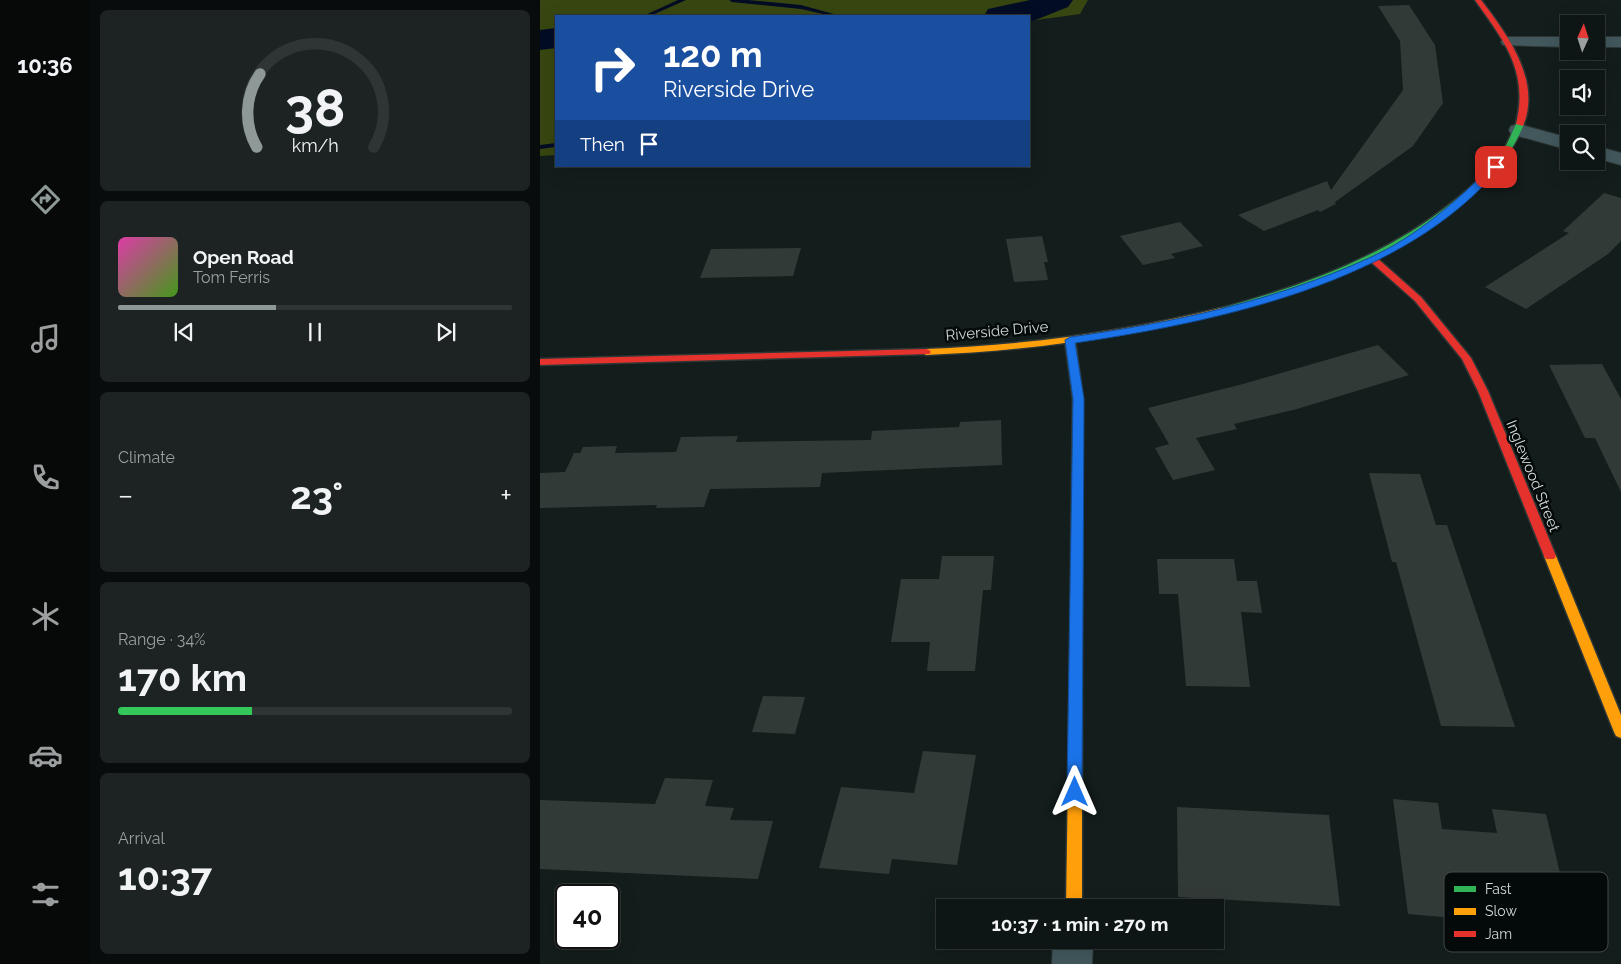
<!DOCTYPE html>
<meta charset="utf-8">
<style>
body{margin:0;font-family:Raleway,sans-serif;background:#1c2322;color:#f1f3f6;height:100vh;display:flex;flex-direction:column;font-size:19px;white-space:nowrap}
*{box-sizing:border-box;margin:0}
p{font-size:16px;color:#9b9fa0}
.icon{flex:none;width:28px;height:28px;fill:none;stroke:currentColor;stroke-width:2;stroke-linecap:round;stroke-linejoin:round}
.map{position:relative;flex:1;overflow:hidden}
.details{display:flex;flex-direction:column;gap:10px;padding:10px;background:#080c0c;width:450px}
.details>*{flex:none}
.top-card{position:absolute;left:15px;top:15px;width:475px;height:152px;border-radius:0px;box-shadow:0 5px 20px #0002,0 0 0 1px #2e3534;background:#1a4fa0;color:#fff;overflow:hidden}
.needle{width:32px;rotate:3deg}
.buttons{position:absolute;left:1020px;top:15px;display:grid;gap:10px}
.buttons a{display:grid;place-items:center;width:45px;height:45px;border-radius:0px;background:#0e1615;box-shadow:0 5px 20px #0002,0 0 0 1px #2e3534;font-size:25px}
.speed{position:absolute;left:15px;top:884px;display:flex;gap:10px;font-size:25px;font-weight:700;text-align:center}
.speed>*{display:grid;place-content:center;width:65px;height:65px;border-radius:50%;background:#0e1615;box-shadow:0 5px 20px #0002,0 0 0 1px #2e3534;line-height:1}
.speed .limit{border:2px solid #111;border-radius:8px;background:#fff;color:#111}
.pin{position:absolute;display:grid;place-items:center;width:42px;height:42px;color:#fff;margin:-21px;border-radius:10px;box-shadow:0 2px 8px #0006}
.me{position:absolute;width:55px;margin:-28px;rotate:0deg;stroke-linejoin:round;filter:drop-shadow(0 0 4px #0008)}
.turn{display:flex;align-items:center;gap:18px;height:105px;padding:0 25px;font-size:22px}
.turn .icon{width:65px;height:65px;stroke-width:2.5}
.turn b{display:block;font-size:35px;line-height:42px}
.then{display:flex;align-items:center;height:48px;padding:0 25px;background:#0003;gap:10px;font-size:19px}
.big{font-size:38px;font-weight:700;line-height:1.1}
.details .card{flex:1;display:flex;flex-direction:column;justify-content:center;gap:8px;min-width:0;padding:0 18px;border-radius:8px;background:#1c2322}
.details .dial{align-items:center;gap:0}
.dial svg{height:130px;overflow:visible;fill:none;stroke:#2e3534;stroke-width:7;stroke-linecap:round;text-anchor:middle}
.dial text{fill:#f1f3f6;stroke:none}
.song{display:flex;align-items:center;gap:15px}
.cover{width:60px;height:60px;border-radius:8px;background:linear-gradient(135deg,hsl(320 70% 55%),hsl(100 70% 35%))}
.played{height:5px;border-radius:2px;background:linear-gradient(90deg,#8d9897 40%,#2e3534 40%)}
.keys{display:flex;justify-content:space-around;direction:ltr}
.heat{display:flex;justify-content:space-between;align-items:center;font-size:28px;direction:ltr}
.charge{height:8px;border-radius:4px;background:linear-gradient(90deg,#34c759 34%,#2e3534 0)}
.trip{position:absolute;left:396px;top:899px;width:288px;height:50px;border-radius:0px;background:#0e1615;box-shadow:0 5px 20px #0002,0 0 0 1px #2e3534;font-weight:700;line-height:50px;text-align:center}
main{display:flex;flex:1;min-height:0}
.tabs{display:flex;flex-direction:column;width:90px;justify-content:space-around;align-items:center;background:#060908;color:#9b9fa0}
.tabs .icon{width:35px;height:35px}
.tabs .current{color:#8d9897}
.tabs b{font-size:22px;color:#f1f3f6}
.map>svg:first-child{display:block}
</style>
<main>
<nav class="tabs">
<b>10:36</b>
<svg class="icon current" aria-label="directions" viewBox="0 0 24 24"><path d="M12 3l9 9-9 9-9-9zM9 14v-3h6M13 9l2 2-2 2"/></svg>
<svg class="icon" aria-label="music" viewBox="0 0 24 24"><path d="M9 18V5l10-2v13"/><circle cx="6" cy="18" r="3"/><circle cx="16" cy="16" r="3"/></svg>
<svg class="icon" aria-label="phone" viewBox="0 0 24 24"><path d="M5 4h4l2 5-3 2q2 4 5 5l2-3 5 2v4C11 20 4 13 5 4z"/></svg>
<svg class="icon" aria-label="climate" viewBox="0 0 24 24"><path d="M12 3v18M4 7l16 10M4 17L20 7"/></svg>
<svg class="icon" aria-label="car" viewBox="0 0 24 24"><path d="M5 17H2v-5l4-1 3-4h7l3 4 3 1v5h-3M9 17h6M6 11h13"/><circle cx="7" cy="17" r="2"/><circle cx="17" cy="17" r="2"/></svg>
<svg class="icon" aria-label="filters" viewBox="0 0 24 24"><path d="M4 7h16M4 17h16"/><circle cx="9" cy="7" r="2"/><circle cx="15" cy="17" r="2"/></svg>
</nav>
<section class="details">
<div class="card dial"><svg viewBox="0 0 100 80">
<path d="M14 69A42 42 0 1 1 86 69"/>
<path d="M14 69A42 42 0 0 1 16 24" stroke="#8d9897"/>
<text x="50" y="56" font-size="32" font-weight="700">38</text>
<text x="50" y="72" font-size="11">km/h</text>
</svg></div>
<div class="card">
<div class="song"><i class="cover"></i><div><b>Open Road</b><p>Tom Ferris</p></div></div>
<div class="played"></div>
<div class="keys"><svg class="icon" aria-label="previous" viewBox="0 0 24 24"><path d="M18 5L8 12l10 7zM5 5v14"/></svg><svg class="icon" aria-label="pause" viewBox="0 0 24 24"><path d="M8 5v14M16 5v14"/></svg><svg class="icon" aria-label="next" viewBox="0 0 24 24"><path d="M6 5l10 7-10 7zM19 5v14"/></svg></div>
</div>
<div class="card"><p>Climate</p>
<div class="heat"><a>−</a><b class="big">23°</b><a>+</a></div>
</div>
<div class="card"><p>Range · 34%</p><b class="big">170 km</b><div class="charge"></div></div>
<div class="card"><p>Arrival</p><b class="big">10:37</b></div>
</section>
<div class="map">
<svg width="1081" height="964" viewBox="0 0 1081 964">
<rect width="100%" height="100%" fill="#131d1c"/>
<path fill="#384711" d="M0,0H548L540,14L489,21V16H16V155L0,156Z"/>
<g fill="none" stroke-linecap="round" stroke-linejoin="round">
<g fill="#020c25" fill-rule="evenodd">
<path d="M138,0H146L110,16H103Z"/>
<path d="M189,0H208L261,5L301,16H292L261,9L192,2Z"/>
<path d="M16,143V147L0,149V145Z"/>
</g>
<g fill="#020c25" fill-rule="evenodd">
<path d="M490,0H533L528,7L493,21H489V16H444L448,9Z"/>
<path d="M16,28V48L0,50V30Z"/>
</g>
</g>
<g fill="#323a38">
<path d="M869,5L895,45L903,103L873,146L795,202L796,204L780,212L778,210L724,231L698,215L787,181L791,190L863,90L860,41L838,6Z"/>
<path d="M1064,193L1081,198V241L1068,254L986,309L945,287L1029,233L1023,231Z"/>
<path d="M640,222L663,246L631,254L635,258L603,265L580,236Z"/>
<path d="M502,236L508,262H504L508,280L474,282L466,239Z"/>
<path d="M261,248L253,276L160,278L171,249Z"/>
<path d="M838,345L869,375L757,409L694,424L697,429L656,438L675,470L633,480L615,448L629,444L608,408L703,384Z"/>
<path d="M1062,364L1081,399V492L1055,438H1045L1009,365Z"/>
<path d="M461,420L462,465L282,473L280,487L170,489L164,507L116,508L117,505L0,508V473L25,472L34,453H40L43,447L77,446L75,453L136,452L141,437L198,436L196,442L331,440L332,431L419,427L420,422Z"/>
<path d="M829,473L880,474L896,525H907L975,727L901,726L856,562H852Z"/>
<path d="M402,556H454L451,590H443L435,671H387L390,642H351L361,579H399Z"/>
<path d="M617,559H694L697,581H717L722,613L701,612L710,687L646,686L638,594H619Z"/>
<path d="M223,696L265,697L255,734L212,732Z"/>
<path d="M383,751L436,755L417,865L352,859L349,874L279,868L301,787L374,793Z"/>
<path d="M125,778L173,780L165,806L194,808L190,820L233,821L218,879L0,869V800L115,804Z"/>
<path d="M853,799L898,803L902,829L957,833L952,809L1006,814L1028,907L978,902L982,924L868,914Z"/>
<path d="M637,807L789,815L800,906L638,897Z"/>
</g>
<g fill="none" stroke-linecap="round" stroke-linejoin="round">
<g stroke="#2e3736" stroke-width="2">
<g id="street">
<path d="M969,37H1029V47L963,45L961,42L963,39Z"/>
<rect x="1056" y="37" width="25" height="10"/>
<path d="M978,124L1029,138V150L971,134L969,130L971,126Z"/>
<path d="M1056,146L1081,153V165L1056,158Z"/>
<path d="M513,940H553L552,964H512Z"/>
</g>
</g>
<g stroke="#2e3736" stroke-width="3">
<g id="fast">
<path d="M977,122L984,124C971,157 948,182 921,204C852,261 769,290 684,313H678L676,311L678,309C762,286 845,257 914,201C932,187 949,171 962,153C968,143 972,132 977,122Z"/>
<path d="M530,337L535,340L543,399L542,644L541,648L536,649L531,648L530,644L533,399L525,340Z"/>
</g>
</g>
<g stroke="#2e3736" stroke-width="3">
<g id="slow">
<path d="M681,308L686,311L684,313C586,337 487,351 386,355L381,352L386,349C486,345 584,332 681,308Z"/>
<path d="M1010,551L1014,553L1016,556L1081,715V738L1076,736L1074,732L1004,556L1006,553Z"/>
<path d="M536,639L541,640L542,644V908H526L530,644L531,640Z"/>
</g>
</g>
<g stroke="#2e3736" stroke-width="3">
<g id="jam">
<path d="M935,0H941C967,34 1002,81 983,126L976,124C989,71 964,41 935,0Z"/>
<path d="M834,257L837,258L881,297L931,358L948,391L1016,556L1014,559H1006L1004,556L938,391L922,359L875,301L831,262L830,260Z"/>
<path d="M386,349L389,350L391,352L389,354L0,365V359Z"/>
</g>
</g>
<use href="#street" fill="#42585d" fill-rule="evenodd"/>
<use href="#fast" fill="#30b455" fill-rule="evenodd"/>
<use href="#slow" fill="#ff9f0a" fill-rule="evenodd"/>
<use href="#jam" fill="#e5322d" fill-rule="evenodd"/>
</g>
<path fill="#1a73e8" stroke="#114b97" d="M953,165L960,167C865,283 676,322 535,343L544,399L542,792L540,796L535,798L530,796L527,792L533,399L525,340L530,337C632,323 735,301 829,258C876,237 917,201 953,165Z"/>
<g text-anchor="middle" stroke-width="5" stroke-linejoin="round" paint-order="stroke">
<g font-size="15" fill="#cfdad9" stroke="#040909">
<text transform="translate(457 331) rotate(-5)" y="5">Riverside Drive</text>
<text transform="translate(993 476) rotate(68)" y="5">Inglewood Street</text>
</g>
</g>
<rect x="904" y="872" width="164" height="80" rx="8" fill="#040909" stroke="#414847" stroke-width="1"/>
<rect x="914" y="886" width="22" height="6" fill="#30b455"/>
<rect x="914" y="908" width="22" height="7" fill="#ff9f0a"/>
<rect x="914" y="931" width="22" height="6" fill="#e5322d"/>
<g font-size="14" fill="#cfdad9">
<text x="945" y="894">Fast</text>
<text x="945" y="916">Slow</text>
<text x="945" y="939">Jam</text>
</g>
</svg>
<div class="buttons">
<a><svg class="needle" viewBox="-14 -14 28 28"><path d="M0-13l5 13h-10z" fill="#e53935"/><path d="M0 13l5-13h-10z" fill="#9b9fa0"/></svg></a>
<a><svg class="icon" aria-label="sound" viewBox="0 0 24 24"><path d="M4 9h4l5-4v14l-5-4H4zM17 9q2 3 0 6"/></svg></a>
<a><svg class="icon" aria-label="search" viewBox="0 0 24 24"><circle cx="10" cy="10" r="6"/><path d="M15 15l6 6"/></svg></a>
</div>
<div class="speed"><div class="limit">40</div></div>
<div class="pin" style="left:956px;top:167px;background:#d93025"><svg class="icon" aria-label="arrive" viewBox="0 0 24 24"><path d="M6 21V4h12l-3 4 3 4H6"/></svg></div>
<svg class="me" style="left:535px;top:792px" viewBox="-20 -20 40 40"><path d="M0-17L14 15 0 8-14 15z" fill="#1a73e8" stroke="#fff" stroke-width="4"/></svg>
<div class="trip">10:37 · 1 min · 270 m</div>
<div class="top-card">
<div class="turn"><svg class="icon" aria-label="right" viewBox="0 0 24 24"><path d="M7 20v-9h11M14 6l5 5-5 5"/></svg><div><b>120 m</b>Riverside Drive</div></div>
<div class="then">Then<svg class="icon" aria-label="arrive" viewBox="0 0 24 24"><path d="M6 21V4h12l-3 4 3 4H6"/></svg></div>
</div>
</div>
</main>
